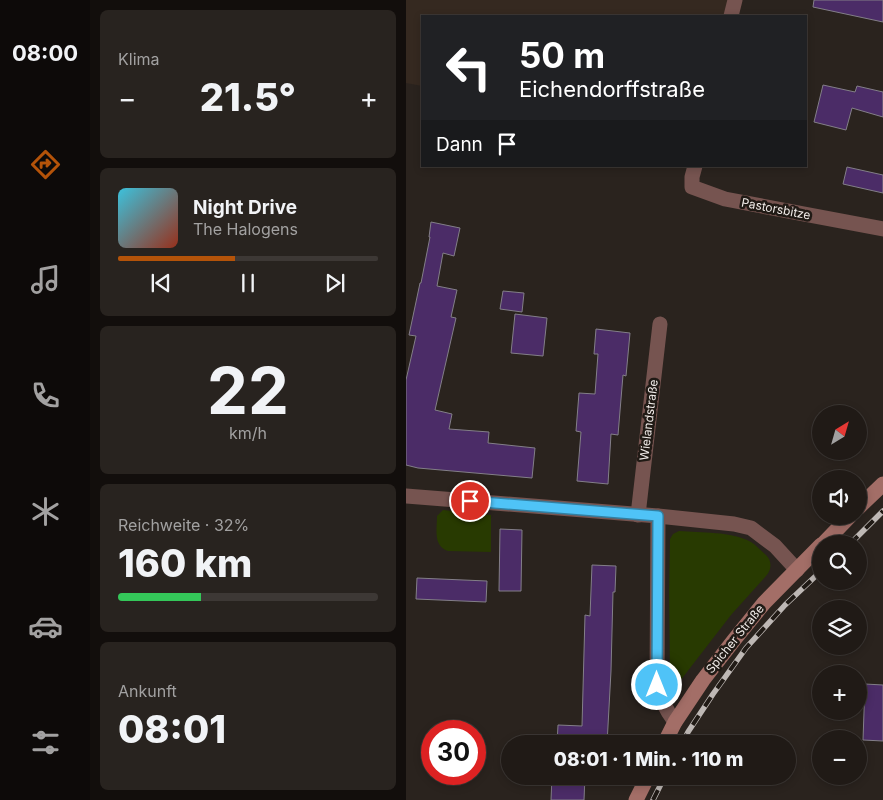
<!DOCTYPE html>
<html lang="de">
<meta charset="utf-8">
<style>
body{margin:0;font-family:Inter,sans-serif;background:#28231f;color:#f1f3f6;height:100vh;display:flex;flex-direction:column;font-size:19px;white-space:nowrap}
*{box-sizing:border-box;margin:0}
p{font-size:16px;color:#a2a1a1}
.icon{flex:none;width:28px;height:28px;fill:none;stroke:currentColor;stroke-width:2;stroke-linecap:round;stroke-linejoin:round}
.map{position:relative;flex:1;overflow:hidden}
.panel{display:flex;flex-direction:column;gap:10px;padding:10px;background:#120e0c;width:316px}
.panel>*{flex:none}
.guide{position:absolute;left:15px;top:15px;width:386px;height:152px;border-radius:0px;box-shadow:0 2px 8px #0003,0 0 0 1px #3d3835;background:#202124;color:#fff;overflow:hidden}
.needle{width:32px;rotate:37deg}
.controls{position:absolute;left:406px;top:405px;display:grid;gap:10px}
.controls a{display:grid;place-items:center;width:55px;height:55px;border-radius:50%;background:#201a16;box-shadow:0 2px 8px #0003,0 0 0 1px #3d3835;font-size:25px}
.speed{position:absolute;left:15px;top:720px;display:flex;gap:10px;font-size:25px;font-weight:700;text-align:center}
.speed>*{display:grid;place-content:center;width:65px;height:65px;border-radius:50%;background:#201a16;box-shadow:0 2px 8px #0003,0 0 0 1px #3d3835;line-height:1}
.speed .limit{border:8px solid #d22;background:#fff;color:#111}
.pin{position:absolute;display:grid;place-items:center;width:42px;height:42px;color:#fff;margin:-21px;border:2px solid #fff;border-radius:50%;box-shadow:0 1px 5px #0007}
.me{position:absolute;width:55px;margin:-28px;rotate:0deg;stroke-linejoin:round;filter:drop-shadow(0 0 4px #0008)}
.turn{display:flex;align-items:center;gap:18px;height:105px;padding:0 15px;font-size:22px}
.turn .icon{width:65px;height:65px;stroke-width:2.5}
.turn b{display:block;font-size:35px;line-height:42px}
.then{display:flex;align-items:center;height:48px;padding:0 15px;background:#0003;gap:10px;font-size:19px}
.big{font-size:38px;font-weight:800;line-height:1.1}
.panel .tile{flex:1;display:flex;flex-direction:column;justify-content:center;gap:8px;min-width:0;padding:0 18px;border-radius:8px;background:#28231f}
.panel .dial{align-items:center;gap:0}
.dial b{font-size:65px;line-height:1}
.song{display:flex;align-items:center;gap:15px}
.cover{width:60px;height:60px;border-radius:8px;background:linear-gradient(135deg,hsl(190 70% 55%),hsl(10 70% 35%))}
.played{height:5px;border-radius:2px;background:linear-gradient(90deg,#b45309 45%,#3d3835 45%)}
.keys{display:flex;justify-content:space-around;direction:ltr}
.heat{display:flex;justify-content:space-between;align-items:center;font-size:28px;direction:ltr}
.charge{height:8px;border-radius:4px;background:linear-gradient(90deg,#34c759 32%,#3d3835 0)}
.trip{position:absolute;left:95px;top:735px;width:295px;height:50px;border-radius:25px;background:#201a16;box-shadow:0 2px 8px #0003,0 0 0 1px #3d3835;font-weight:800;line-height:50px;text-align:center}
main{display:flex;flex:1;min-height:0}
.tabs{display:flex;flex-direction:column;width:90px;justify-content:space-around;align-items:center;background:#0d0a09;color:#a2a1a1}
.tabs .icon{width:35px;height:35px}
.tabs .selected{color:#b45309}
.tabs b{font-size:22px;color:#f1f3f6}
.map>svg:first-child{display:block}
</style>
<main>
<nav class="tabs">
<b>08:00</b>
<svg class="icon selected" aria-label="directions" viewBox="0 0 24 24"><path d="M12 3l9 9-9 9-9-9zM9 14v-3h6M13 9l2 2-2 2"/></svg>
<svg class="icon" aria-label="music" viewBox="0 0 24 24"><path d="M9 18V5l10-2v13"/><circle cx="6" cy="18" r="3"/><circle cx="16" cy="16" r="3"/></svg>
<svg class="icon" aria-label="phone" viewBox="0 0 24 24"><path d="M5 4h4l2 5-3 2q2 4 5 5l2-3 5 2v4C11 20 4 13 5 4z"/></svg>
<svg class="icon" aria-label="climate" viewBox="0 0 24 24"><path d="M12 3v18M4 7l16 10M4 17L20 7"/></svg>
<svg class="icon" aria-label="car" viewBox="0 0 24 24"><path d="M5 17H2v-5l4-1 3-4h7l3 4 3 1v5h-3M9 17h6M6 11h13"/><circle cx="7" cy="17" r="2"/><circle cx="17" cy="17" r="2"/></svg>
<svg class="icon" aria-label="filters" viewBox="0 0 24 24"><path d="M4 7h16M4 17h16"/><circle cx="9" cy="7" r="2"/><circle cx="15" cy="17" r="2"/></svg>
</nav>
<section class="panel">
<div class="tile"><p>Klima</p>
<div class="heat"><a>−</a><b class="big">21.5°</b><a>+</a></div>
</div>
<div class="tile">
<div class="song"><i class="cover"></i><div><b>Night Drive</b><p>The Halogens</p></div></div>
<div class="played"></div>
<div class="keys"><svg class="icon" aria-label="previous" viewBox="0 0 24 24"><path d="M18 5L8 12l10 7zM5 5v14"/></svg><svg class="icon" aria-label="pause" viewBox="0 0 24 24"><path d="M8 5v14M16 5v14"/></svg><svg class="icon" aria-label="next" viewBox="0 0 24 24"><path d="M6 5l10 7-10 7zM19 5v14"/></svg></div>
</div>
<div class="tile dial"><b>22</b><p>km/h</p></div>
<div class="tile"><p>Reichweite · 32%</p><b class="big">160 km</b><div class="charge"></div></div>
<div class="tile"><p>Ankunft</p><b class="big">08:01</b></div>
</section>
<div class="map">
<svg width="477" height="800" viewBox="0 0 477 800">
<rect width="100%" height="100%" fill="#2a231e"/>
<path fill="#352920" d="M0,0H322L318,16H16V86L0,83Z"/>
<g fill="#283a01">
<path d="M37,510L85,515V552L42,551C27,546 31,529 31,516Z"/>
<path d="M273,531C295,533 325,531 345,542C350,545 355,551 360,555C366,561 366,569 360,576L325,615L274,681L264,678L263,591L264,539L267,534Z"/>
</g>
<g fill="#4b2c67" stroke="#837f88">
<path d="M408,0H477V22L407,7Z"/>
<path d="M417,85L449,92L451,86L477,92V117L446,108L440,130L408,122Z"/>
<path d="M441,167L477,175V193L437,184Z"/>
<path d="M25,222L54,228L48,256L37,253L31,286L51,290L45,317L50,318L29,410L46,414L43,429L83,432L82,443L129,448L126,478L12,468L0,465V380L10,336L3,335L14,283H15L24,237H23Z"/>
<path d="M97,291L118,293L116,312L94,309Z"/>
<path d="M109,314L141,318L137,356L105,353Z"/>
<path d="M190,329L224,333L220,376L217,375L212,435L205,434L202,484L171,481L175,432L170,431L173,393L189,394L192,354H188Z"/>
<path d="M94,529L116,530L115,591H93Z"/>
<path d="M186,565L210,566L209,592H207L205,671L201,744H151L152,725L176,726L179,615L184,616Z"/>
<path d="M11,578L81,581L80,602L10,599Z"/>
<path d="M459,684L477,685V741L457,740Z"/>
<path d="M146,776H179L178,800H145Z"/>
</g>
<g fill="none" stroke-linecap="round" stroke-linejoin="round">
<g stroke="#765450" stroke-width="15">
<path d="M325,16L329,0"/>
<path d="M289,166L286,177V187L319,199L477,229"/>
<path d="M0,496L252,516L328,524L345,528L369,546L391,570"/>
<path d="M232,515L254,324"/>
<path d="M252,516L251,685C254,699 260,710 269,722"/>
</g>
<g stroke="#a36e67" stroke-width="15">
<path d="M452,508L477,484"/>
<path d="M417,544L444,516"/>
<path d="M258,744L269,722L297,680L328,640L358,603L415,545"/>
<path d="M230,800L242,776"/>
</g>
<g stroke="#beb8b5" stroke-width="5.5">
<g id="rail">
<path d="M444,544L477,511"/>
<path d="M276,744L282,732L307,694L340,648L379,605L415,571"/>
<path d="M247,800L259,776"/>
</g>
</g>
<use href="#rail" stroke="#201a15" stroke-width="4" stroke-dasharray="11" stroke-linecap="butt"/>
</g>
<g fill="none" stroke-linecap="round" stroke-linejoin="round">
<g stroke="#337fa1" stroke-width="12">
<path id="route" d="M64,501L252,516L251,685"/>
</g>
<use href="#route" stroke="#4fc3f7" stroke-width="9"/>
</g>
<g text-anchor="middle" stroke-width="5" stroke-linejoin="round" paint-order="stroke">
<g font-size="12" fill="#f0ebe8" stroke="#201a15">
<text transform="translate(370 209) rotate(11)" y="4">Pastorsbitze</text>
<text transform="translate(243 420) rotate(-83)" y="4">Wielandstraße</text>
<text transform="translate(329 639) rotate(-51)" y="4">Spicher Straße</text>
</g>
</g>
</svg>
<div class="controls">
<a><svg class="needle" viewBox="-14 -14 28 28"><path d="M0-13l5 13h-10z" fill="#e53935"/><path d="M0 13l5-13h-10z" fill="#a2a1a1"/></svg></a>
<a><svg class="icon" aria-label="sound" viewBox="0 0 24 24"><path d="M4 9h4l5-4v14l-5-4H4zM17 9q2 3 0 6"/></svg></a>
<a><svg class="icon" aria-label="search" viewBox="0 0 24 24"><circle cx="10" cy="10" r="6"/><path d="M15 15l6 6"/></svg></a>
<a><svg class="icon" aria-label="layers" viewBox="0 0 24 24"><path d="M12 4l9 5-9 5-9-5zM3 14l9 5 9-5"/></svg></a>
<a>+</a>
<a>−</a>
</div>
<div class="speed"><div class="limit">30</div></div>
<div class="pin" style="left:64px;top:501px;background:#d93025"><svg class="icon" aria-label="arrive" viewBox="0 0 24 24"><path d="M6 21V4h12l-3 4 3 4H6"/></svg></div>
<svg class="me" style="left:251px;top:685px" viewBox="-20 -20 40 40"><circle r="17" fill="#4fc3f7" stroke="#fff" stroke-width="3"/><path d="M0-11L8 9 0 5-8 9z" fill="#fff"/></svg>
<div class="trip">08:01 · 1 Min. · 110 m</div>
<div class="guide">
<div class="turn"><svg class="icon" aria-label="left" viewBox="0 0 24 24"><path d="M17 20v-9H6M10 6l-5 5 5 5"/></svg><div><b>50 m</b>Eichendorffstraße</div></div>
<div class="then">Dann<svg class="icon" aria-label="arrive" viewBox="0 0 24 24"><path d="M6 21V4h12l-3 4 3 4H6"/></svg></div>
</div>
</div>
</main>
